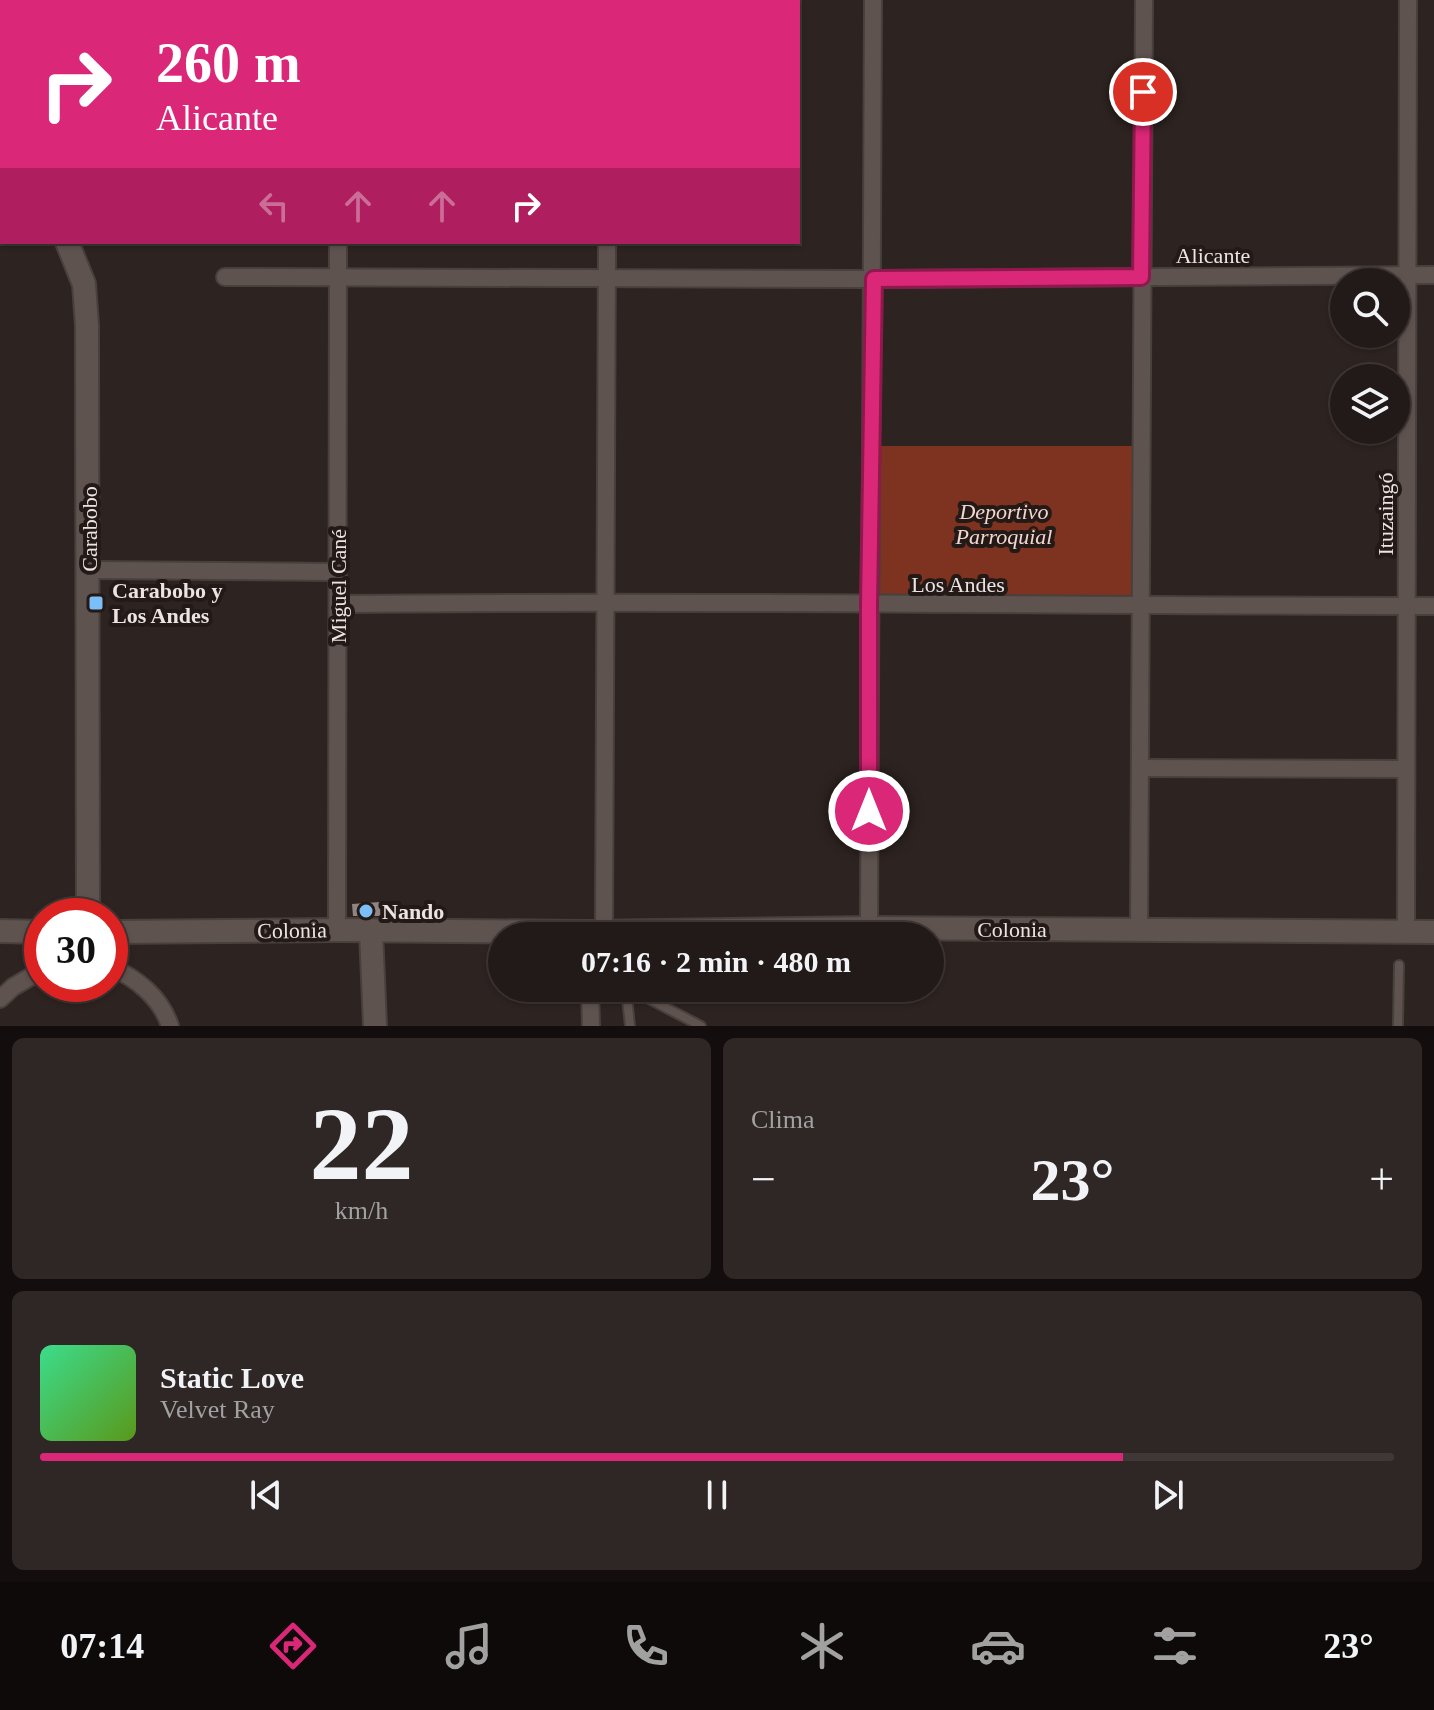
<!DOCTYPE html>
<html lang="es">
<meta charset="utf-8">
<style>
body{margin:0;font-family:Georgia,serif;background:#2e2725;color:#f1f3f6;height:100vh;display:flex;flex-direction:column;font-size:30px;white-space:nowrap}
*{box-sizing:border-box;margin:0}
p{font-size:26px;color:#a2a1a2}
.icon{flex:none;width:44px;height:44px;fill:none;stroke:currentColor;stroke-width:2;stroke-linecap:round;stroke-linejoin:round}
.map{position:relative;height:1026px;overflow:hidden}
.side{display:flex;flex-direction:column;gap:12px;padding:12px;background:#130e0d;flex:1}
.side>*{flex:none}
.top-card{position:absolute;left:0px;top:0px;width:800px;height:244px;box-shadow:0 2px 6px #0004,0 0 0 2px #3f3837;background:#db2777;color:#fff;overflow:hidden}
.buttons{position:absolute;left:1330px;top:268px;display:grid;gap:16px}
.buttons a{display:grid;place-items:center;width:80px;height:80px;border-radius:50%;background:#221a18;box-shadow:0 2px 6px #0004,0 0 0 2px #3f3837;font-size:40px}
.speed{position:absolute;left:24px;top:898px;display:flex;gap:16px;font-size:40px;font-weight:700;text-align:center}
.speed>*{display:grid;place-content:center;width:104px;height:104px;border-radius:50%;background:#221a18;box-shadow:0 2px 6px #0004,0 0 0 2px #3f3837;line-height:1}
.speed .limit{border:12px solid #d22;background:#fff;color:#111}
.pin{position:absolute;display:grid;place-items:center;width:68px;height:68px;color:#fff;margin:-34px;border:4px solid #fff;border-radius:50%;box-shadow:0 2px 8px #0007}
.me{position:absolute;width:88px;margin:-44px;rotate:0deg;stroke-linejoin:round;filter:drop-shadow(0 0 6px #0008)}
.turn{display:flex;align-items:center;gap:28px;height:168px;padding:0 24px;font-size:36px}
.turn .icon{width:104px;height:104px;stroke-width:2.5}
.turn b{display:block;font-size:56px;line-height:68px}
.lanes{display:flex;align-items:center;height:76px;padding:0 24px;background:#0003;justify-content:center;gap:40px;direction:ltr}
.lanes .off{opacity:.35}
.big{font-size:60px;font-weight:800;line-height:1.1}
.side .card{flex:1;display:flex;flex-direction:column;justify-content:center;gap:12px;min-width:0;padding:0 28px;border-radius:12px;background:#2e2725}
.side .dial{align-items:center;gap:0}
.dial b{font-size:104px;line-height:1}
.song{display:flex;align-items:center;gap:24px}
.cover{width:96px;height:96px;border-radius:12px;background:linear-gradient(135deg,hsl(150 70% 55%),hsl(90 70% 35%))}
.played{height:8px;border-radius:4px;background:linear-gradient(90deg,#db2777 80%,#3f3837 80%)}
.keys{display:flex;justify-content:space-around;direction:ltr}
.heat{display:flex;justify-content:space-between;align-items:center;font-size:44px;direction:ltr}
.side .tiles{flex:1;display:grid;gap:12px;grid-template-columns:1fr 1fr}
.card:last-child{grid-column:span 2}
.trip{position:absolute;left:488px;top:922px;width:456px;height:80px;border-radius:40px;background:#221a18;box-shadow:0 2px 6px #0004,0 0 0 2px #3f3837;font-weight:800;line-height:80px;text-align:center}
.tab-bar{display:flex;height:128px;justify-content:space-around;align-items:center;background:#0e0a0a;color:#a2a1a2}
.tab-bar .icon{width:56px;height:56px}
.tab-bar .selected{color:#db2777}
.tab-bar b{font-size:36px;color:#f1f3f6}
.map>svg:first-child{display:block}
</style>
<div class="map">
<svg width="1434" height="1026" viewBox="0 0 1434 1026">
<rect width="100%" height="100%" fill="#2d2320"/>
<path fill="#7d331f" d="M873,446H1137L1136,600H871Z"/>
<path fill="#928581" d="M380,902L381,916H353L352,904Z"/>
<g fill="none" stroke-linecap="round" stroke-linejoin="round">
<g stroke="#48403d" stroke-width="12">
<g id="lane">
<path d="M626,988L630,1026"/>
<path d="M628,988L701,1026"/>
<path d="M1398,1026L1399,965"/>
</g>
</g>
<g stroke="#48403d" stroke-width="20">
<g id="street">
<path d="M337,0V2"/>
<path d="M606,0V2"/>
<path d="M0,142L2,144"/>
<path d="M225,277L874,279L1434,275"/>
<path d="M89,570L338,572"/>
<path d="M338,604C703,600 1069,606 1434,606"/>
<path d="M1140,768L1406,769"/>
<path d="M869,928C869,619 874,310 873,0"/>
<path d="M337,930L338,242"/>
<path d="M1139,930L1144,0"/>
<path d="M604,931L607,242"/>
<path d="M1406,932L1408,0"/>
<path d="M110,967C137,978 161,998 170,1026"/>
<path d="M590,988L591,1026"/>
<path d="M0,999L13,987L42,970"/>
</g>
</g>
<g stroke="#48403d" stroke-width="26">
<g id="secondary">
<path d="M33,2V0"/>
<path d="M67,242L84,284L87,326L88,916"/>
<path d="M0,931L42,932"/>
<path d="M371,931L375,1026"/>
<path d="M110,932L337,930L588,932L869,928L1434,932"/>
</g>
</g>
<use href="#lane" stroke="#5f534f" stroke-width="8"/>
<use href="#street" stroke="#5f534f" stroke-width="16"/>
<use href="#secondary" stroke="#5f534f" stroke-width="22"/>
</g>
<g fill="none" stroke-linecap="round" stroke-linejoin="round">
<g stroke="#8e194d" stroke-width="20">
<path id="route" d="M869,811V605L874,279L1141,277L1143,92"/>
</g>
<use href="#route" stroke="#db2777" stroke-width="14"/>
</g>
<g fill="#7bbef8" stroke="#231916" stroke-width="3">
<rect x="88" y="595" width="16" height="16" rx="4"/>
<circle cx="366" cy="911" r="8"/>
</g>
<g text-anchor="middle" stroke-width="8" stroke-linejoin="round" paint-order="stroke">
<g font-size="22" fill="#ebe4e2" stroke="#231916">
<text x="1213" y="263">Alicante</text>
<text transform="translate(1385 514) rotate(-90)" y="8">Ituzaingó</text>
<text transform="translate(89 529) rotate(-90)" y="8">Carabobo</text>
<text x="958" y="592">Los Andes</text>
<text transform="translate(338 586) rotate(-90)" y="8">Miguel Cané</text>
<text x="1012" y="937">Colonia</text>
<text transform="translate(292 930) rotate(-1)" y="8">Colonia</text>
</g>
<g font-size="22" font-style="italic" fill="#f2d7d0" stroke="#231916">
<text x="1004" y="519">Deportivo<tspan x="1004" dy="25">Parroquial</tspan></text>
</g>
<g font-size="22" font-weight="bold" fill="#ebe4e2" stroke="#231916" text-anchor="start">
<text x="112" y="598">Carabobo y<tspan x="112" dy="25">Los Andes</tspan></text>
<text x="382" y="919">Nando</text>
</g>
</g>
</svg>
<div class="buttons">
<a><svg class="icon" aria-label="search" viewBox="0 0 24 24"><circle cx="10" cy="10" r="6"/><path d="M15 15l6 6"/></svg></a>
<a><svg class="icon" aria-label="layers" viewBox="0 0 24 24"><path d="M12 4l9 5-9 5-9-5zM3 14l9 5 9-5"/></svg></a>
</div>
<div class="speed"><div class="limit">30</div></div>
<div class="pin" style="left:1143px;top:92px;background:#d93025"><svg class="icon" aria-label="arrive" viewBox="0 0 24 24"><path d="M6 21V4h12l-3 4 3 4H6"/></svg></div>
<svg class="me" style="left:869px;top:811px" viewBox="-20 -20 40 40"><circle r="17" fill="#db2777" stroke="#fff" stroke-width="3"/><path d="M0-11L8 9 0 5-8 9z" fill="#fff"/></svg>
<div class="trip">07:16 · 2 min · 480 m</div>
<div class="top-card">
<div class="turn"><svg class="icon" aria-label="right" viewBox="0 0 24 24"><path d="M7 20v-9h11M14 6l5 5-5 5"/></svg><div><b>260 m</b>Alicante</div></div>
<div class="lanes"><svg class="icon off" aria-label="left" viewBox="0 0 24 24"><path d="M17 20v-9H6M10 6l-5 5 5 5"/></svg><svg class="icon off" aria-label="ahead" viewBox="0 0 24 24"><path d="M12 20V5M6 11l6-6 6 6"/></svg><svg class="icon off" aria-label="ahead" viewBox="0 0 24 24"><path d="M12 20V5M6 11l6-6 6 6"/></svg><svg class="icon" aria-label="right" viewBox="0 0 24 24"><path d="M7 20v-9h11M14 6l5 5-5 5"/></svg></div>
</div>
</div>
<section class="side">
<div class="tiles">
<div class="card dial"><b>22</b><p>km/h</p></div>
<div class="card"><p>Clima</p>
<div class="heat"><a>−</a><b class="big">23°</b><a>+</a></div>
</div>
<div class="card">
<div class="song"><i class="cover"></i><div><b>Static Love</b><p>Velvet Ray</p></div></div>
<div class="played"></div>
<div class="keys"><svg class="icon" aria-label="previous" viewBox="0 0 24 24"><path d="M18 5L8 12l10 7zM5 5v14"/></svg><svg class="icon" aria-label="pause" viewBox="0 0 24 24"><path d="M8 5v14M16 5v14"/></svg><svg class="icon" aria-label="next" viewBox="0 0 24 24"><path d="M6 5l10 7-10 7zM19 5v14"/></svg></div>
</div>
</div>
</section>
<nav class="tab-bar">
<b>07:14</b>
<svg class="icon selected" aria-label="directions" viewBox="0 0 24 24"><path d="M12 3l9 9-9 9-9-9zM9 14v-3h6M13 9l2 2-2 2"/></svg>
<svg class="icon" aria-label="music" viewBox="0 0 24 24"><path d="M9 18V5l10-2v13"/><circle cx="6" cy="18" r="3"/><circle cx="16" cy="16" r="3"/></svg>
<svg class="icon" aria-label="phone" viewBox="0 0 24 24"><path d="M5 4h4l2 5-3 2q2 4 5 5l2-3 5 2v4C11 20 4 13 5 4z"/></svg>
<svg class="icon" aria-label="climate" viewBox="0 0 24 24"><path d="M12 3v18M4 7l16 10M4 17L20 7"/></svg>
<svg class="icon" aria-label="car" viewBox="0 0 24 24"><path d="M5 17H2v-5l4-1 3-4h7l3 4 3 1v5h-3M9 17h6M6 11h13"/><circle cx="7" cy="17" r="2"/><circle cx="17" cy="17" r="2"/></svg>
<svg class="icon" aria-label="filters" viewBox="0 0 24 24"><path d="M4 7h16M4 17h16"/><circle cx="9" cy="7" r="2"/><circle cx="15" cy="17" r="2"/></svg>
<b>23°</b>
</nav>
